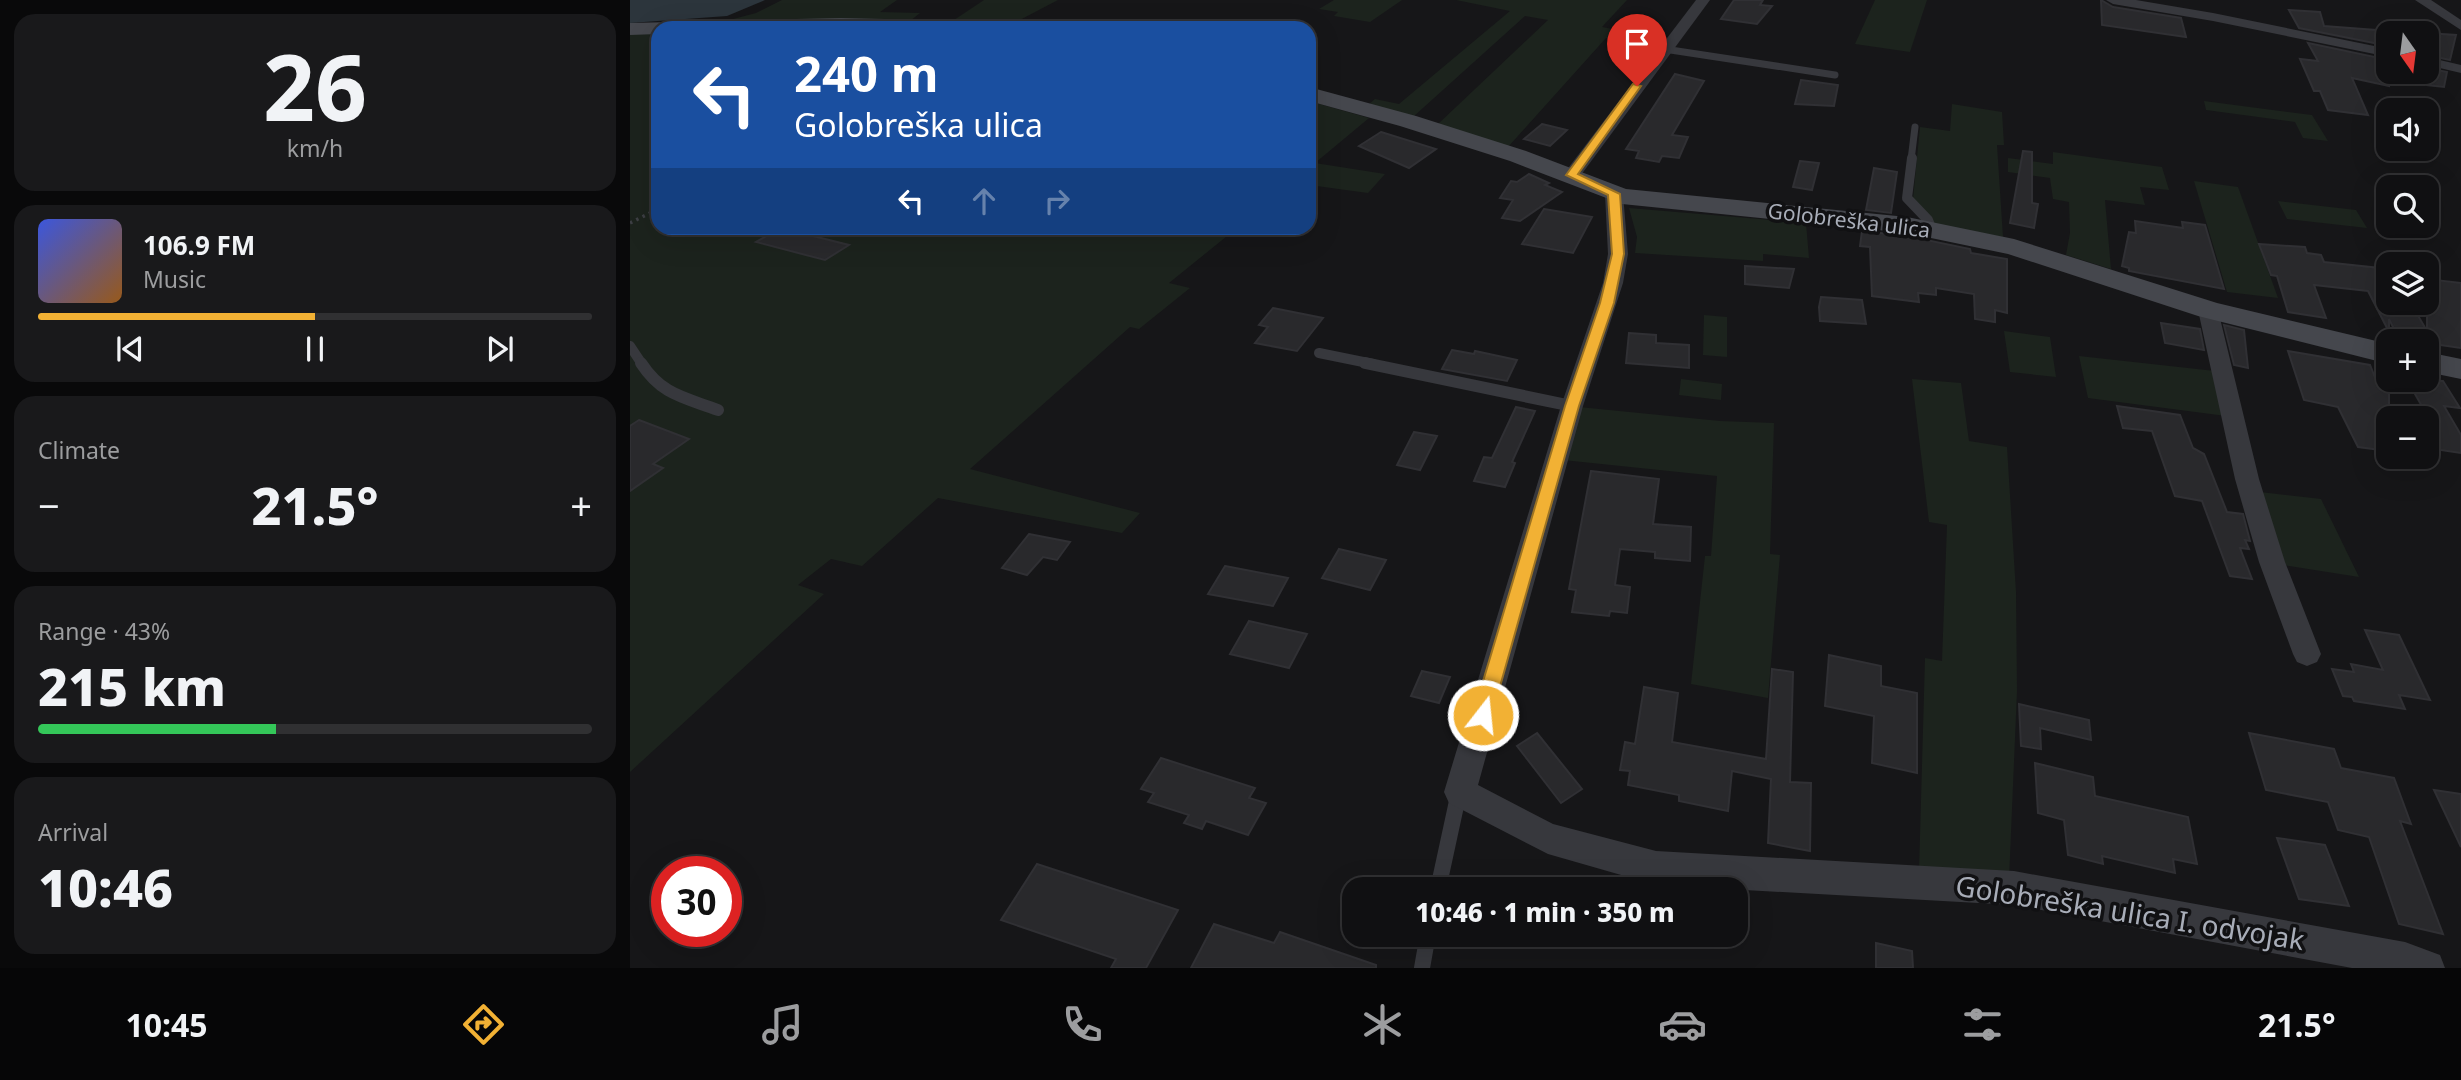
<!DOCTYPE html>
<meta charset="utf-8">
<style>
body{margin:0;font-family:"Noto Sans",sans-serif;background:#19191b;color:#f1f3f6;height:100vh;display:flex;flex-direction:column;font-size:26px;white-space:nowrap}
*{box-sizing:border-box;margin:0}
p{font-size:23px;color:#9c9d9f}
.icon{flex:none;width:38px;height:38px;fill:none;stroke:currentColor;stroke-width:2;stroke-linecap:round;stroke-linejoin:round}
.map{position:relative;flex:1;overflow:hidden}
.details{display:flex;flex-direction:column;gap:14px;padding:14px;background:#09090a;width:630px}
.details>*{flex:none}
.hud{position:absolute;left:21px;top:21px;width:665px;height:214px;border-radius:21px;box-shadow:0 7px 28px #0002,0 0 0 2px #303032;background:#1a4fa0;color:#fff;overflow:hidden}
.needle{width:46px;rotate:166deg}
.fabs{position:absolute;left:1746px;top:21px;display:grid;gap:14px}
.fabs a{display:grid;place-items:center;width:63px;height:63px;border-radius:14px;background:#101012;box-shadow:0 7px 28px #0002,0 0 0 2px #303032;font-size:35px}
.speed{position:absolute;left:21px;top:856px;display:flex;gap:14px;font-size:35px;font-weight:700;text-align:center}
.speed>*{display:grid;place-content:center;width:91px;height:91px;border-radius:50%;background:#101012;box-shadow:0 7px 28px #0002,0 0 0 2px #303032;line-height:1}
.speed .limit{border:10px solid #d22;background:#fff;color:#111}
.pin{position:absolute;display:grid;place-items:center;width:60px;height:60px;color:#fff;margin:-72px -30px;border-radius:50% 50% 50% 0;rotate:-45deg;box-shadow:0 0 7px #0007}
.pin .icon{rotate:45deg}
.me{position:absolute;width:77px;margin:-38px;rotate:16deg;stroke-linejoin:round;filter:drop-shadow(0 0 5px #0008)}
.turn{display:flex;align-items:center;gap:24px;height:147px;padding:0 28px;font-size:32px}
.turn .icon{width:91px;height:91px;stroke-width:2.5}
.turn b{display:block;font-size:49px;line-height:60px}
.lanes{display:flex;align-items:center;height:66px;padding:0 28px;background:#0003;justify-content:center;gap:35px;direction:ltr}
.lanes .off{opacity:.35}
.big{font-size:52px;font-weight:800;line-height:1.1}
.details .card{flex:1;display:flex;flex-direction:column;justify-content:center;gap:10px;min-width:0;padding:0 24px;border-radius:21px;background:#19191b}
.details .dial{align-items:center;gap:0}
.dial b{font-size:91px;line-height:1}
.song{display:flex;align-items:center;gap:21px}
.cover{width:84px;height:84px;border-radius:10px;background:linear-gradient(135deg,hsl(230 70% 55%),hsl(30 70% 35%))}
.played{height:7px;border-radius:4px;background:linear-gradient(90deg,#f2b134 50%,#303032 50%)}
.keys{display:flex;justify-content:space-around;direction:ltr}
.heat{display:flex;justify-content:space-between;align-items:center;font-size:38px;direction:ltr}
.charge{height:10px;border-radius:5px;background:linear-gradient(90deg,#34c759 43%,#303032 0)}
.trip{position:absolute;left:712px;top:877px;width:406px;height:70px;border-radius:21px;background:#101012;box-shadow:0 7px 28px #0002,0 0 0 2px #303032;font-weight:800;line-height:70px;text-align:center}
.tab-bar{display:flex;height:112px;justify-content:space-around;align-items:center;background:#060607;color:#9c9d9f}
.tab-bar .icon{width:49px;height:49px}
.tab-bar .selected{color:#f2b134}
.tab-bar b{font-size:32px;color:#f1f3f6}
main{display:flex;flex:1;min-height:0}
.map>svg:first-child{display:block}
</style>
<main>
<section class="details">
<div class="card dial"><b>26</b><p>km/h</p></div>
<div class="card">
<div class="song"><i class="cover"></i><div><b>106.9 FM</b><p>Music</p></div></div>
<div class="played"></div>
<div class="keys"><svg class="icon" aria-label="previous" viewBox="0 0 24 24"><path d="M18 5L8 12l10 7zM5 5v14"/></svg><svg class="icon" aria-label="pause" viewBox="0 0 24 24"><path d="M8 5v14M16 5v14"/></svg><svg class="icon" aria-label="next" viewBox="0 0 24 24"><path d="M6 5l10 7-10 7zM19 5v14"/></svg></div>
</div>
<div class="card"><p>Climate</p>
<div class="heat"><a>−</a><b class="big">21.5°</b><a>+</a></div>
</div>
<div class="card"><p>Range · 43%</p><b class="big">215 km</b><div class="charge"></div></div>
<div class="card"><p>Arrival</p><b class="big">10:46</b></div>
</section>
<div class="map">
<svg width="1831" height="968" viewBox="0 0 1831 968">
<rect width="100%" height="100%" fill="#161618"/>
<g fill="#1c231d">
<path d="M152,0H267L250,12L290,13L280,21L88,23L126,13Z"/>
<path d="M354,0H428L382,24L321,22Z"/>
<path d="M704,0H772L740,22L704,16L708,12L689,9Z"/>
<path d="M826,0H997L972,27L1030,38L1024,45L976,38L878,147L807,125L918,20L895,16L783,117L738,105L745,99L769,104L880,11Z"/>
<path d="M1245,0H1297L1280,52L1225,44Z"/>
<path d="M28,31V228H607L539,283L560,288L509,329L500,327L340,469L510,513L492,533L308,498L232,566L201,559L168,585L194,594L0,772V33Z"/>
<path d="M679,101L739,118L685,163L755,174L738,193L679,185Z"/>
<path d="M1574,101L1682,115L1698,141L1673,138L1665,122L1576,110Z"/>
<path d="M1322,104L1372,112L1374,145H1367L1373,237L1305,224L1283,199L1290,127L1320,131Z"/>
<path d="M1423,152L1532,167L1539,190L1510,187L1515,205L1475,200L1481,269L1436,255L1440,233L1439,202L1423,199L1420,178L1378,172V158L1423,164Z"/>
<path d="M1564,181L1608,187L1648,298L1597,292Z"/>
<path d="M1648,201L1726,210L1737,228L1657,219Z"/>
<path d="M999,208L1176,223L1179,258L1133,254V261L1005,253L1007,237Z"/>
<path d="M1074,315L1097,317V357L1073,355Z"/>
<path d="M1374,331L1420,337L1426,377L1380,372Z"/>
<path d="M1449,356L1585,371L1596,416L1458,398Z"/>
<path d="M1051,379L1092,384L1091,400L1049,395Z"/>
<path d="M1282,379L1331,383L1339,441L1377,447L1386,592L1387,691L1379,880L1289,872L1295,658L1312,661L1317,525L1299,522Z"/>
<path d="M949,407L1090,421L1144,423L1140,554L1150,555L1138,698L1061,684L1075,556H1081L1087,476L933,460Z"/>
<path d="M1630,492L1691,499L1729,577L1653,565Z"/>
</g>
<path fill="#2c353c" d="M0,0H135L97,16L0,23Z"/>
<g fill="#29292c" stroke="#303034" stroke-width="2">
<path d="M1104,0H1133L1130,5L1142,6L1127,24L1091,19Z"/>
<path d="M1471,0L1483,7L1551,18L1556,37L1472,25Z"/>
<path d="M1659,10L1690,12L1694,26L1759,31V46L1669,28Z"/>
<path d="M1797,33L1826,35L1820,60L1797,55Z"/>
<path d="M1678,43L1759,60V86L1722,78L1738,115L1698,110L1690,91H1684L1670,59L1688,61Z"/>
<path d="M1797,68L1817,72L1814,87L1797,85Z"/>
<path d="M1045,74L1074,81L1042,135L1058,137L1049,158L1032,156L1029,162L1006,158L1009,151L996,149Z"/>
<path d="M1171,80L1208,85L1204,106L1165,104Z"/>
<path d="M912,124L937,130L920,146L894,139Z"/>
<path d="M751,132L806,149L779,168L729,146Z"/>
<path d="M1393,151L1402,152V203L1408,204L1404,228L1380,223Z"/>
<path d="M1170,161L1189,163L1182,190L1163,187Z"/>
<path d="M1244,168L1267,172L1261,213L1236,210Z"/>
<path d="M899,174L919,183L915,185L932,192L890,221L872,218L883,200L870,198L881,181L887,182Z"/>
<path d="M914,209L962,217L943,253L892,244Z"/>
<path d="M1505,221L1553,228L1552,222L1575,225L1594,289L1499,271V268L1492,266L1499,232L1506,233Z"/>
<path d="M151,228L219,245L195,260L126,242Z"/>
<path d="M1232,231L1277,236L1340,249L1341,253L1377,259V313L1365,310V322L1345,319L1344,294L1306,288V295L1288,293L1289,302L1242,296L1240,247L1230,246Z"/>
<path d="M1629,244L1675,247L1677,253L1691,255L1694,262L1759,269V310L1787,314L1797,331V279L1831,283V348L1769,339L1759,319V332L1738,291L1684,285L1696,318L1658,312L1647,276L1641,275Z"/>
<path d="M1115,266L1164,269L1159,288L1115,284Z"/>
<path d="M1191,297L1232,300L1236,324L1190,321L1189,307Z"/>
<path d="M643,308L693,318L667,351L625,343L638,327L629,325Z"/>
<path d="M1531,323L1570,329L1574,350L1535,343Z"/>
<path d="M1594,325L1614,330L1618,368L1604,365Z"/>
<path d="M999,333L1026,335V343L1059,345V368L996,363Z"/>
<path d="M822,350L844,354L845,351L887,360L877,381L812,369Z"/>
<path d="M1658,351L1740,365L1746,380H1759V451L1728,447L1708,407L1674,400Z"/>
<path d="M1777,380L1813,381L1830,408L1814,406L1831,435V453L1797,448V415Z"/>
<path d="M1487,406L1550,415L1563,448L1574,454L1597,512L1613,514L1620,541L1615,540L1619,549L1610,548L1622,579L1600,576L1572,501L1545,496L1522,431L1493,428Z"/>
<path d="M886,407L905,411L882,462L885,463L875,487L844,481L854,457L862,458Z"/>
<path d="M9,420L59,439L23,464L33,468L0,491V426Z"/>
<path d="M784,432L807,436L790,470L767,465Z"/>
<path d="M961,471L1029,479L1023,524L1061,527L1060,561L1025,558V552L990,549L985,585L1000,587L997,613L980,611L979,616L942,612L946,590L939,589Z"/>
<path d="M399,534L440,542L427,560L413,557L397,575L372,568Z"/>
<path d="M709,549L756,560L740,590L692,578Z"/>
<path d="M595,566L658,578L643,606L578,594Z"/>
<path d="M619,621L677,634L659,668L600,654Z"/>
<path d="M1735,630L1769,635L1800,700L1769,695L1775,709L1724,701L1722,697L1713,696L1702,669L1724,672L1721,664L1753,670Z"/>
<path d="M1199,655L1251,666V686L1287,693V773L1242,763L1244,716L1195,706Z"/>
<path d="M1142,669L1163,672L1160,782L1181,783L1180,851L1138,843L1141,779L1102,771L1098,811L1049,801V795L998,785L1000,771L990,770L995,742L1005,744L1014,687L1048,693L1042,742L1136,759Z"/>
<path d="M792,671L820,677L809,703L781,696Z"/>
<path d="M1389,704L1459,720L1461,740L1410,728L1411,749L1391,746Z"/>
<path d="M907,733L952,789L931,803L887,746Z"/>
<path d="M1619,733L1704,749L1711,768L1764,778L1781,824L1770,821L1813,934L1769,924L1739,837L1708,830L1698,802L1636,790Z"/>
<path d="M531,758L625,788L619,798L636,803L618,835L576,821L572,829L554,823L559,815L518,802L524,793L511,789Z"/>
<path d="M1405,763L1463,777L1465,796L1558,817L1567,864L1543,859L1545,873L1472,856L1473,864L1438,855L1434,820L1408,813Z"/>
<path d="M1804,790L1831,794V847Z"/>
<path d="M1647,838L1695,845L1719,906L1669,899Z"/>
<path d="M407,864L548,910L516,968H481L486,959L371,920Z"/>
<path d="M584,924L644,943L650,932L746,965V968H561Z"/>
<path d="M1246,943L1282,951L1283,968H1246Z"/>
</g>
<g fill="none" stroke-linecap="round" stroke-linejoin="round">
<path stroke="#3d3f44" stroke-width="3.5" stroke-dasharray="2.5 4.5" stroke-linecap="butt" d="M0,223L28,209"/>
<g stroke="#37383d" stroke-width="7">
<path d="M1034,49L1205,75"/>
<path d="M1281,160L1285,127"/>
</g>
<g stroke="#37383d" stroke-width="10">
<path d="M1282,158L1277,198L1298,220L1302,230"/>
<path d="M0,346L12,364"/>
<path d="M689,353L743,364"/>
</g>
<g stroke="#37383d" stroke-width="12">
<path d="M11,363C32,395 53,397 88,410"/>
<path d="M735,363L942,406"/>
</g>
<g stroke="#37383d" stroke-width="16">
<path d="M808,889L829,792"/>
<path d="M792,968L798,934"/>
</g>
<g fill="#37383d" fill-rule="evenodd">
<path d="M1066,0H1080L948,179H936L933,175L936,171Z"/>
<path d="M1476,0H1506L1583,13L1759,49V57L1583,21L1483,4Z"/>
<path d="M1785,0H1801L1831,20V30Z"/>
<path d="M1797,57L1831,65V73L1797,65Z"/>
<path d="M984,189L993,194L998,254L993,283L953,406L848,785L923,824L1026,851L1384,871L1775,942L1810,955L1815,968H1722L1384,905L1026,885L918,854L819,803L814,792L931,406L973,283L978,254L975,194Z"/>
<path d="M1578,304L1585,306L1588,310L1629,479L1655,562L1691,654L1687,662L1677,666L1667,662L1663,654L1629,562L1605,479L1568,310L1571,306Z"/>
</g>
<g fill="#45474d" fill-rule="evenodd">
<path d="M211,18L392,22L402,28H28V34L0,35V23Z"/>
<path d="M679,87L786,116L896,151L996,189L1277,217L1384,239L1587,303L1759,344V364L1568,316L1378,254L1277,233L992,204L880,161L770,126L679,101Z"/>
<path d="M1797,352L1831,359V379L1797,372Z"/>
</g>
</g>
<path fill="#f2b134" stroke="#9d7322" stroke-width="2" d="M1003,84L1011,86L948,174L990,194L994,254L984,303L949,406L862,715L859,721L853,724L846,721L843,715L935,406L970,303L982,254L978,195L936,175Z"/>
<g text-anchor="middle" stroke-width="7" stroke-linejoin="round" paint-order="stroke">
<g font-size="21" fill="#a8adb8" stroke="#111113">
<text transform="translate(1219 221) rotate(7)" y="7">Golobreška ulica</text>
</g>
<g font-size="28" fill="#a8adb8" stroke="#111113">
<text transform="translate(1500 913) rotate(9)" y="10">Golobreška ulica I. odvojak</text>
</g>
</g>
</svg>
<div class="fabs">
<a><svg class="needle" viewBox="-14 -14 28 28"><path d="M0-13l5 13h-10z" fill="#e53935"/><path d="M0 13l5-13h-10z" fill="#9c9d9f"/></svg></a>
<a><svg class="icon" aria-label="sound" viewBox="0 0 24 24"><path d="M4 9h4l5-4v14l-5-4H4zM17 9q2 3 0 6"/></svg></a>
<a><svg class="icon" aria-label="search" viewBox="0 0 24 24"><circle cx="10" cy="10" r="6"/><path d="M15 15l6 6"/></svg></a>
<a><svg class="icon" aria-label="layers" viewBox="0 0 24 24"><path d="M12 4l9 5-9 5-9-5zM3 14l9 5 9-5"/></svg></a>
<a>+</a>
<a>−</a>
</div>
<div class="speed"><div class="limit">30</div></div>
<div class="pin" style="left:1007px;top:86px;background:#d93025"><svg class="icon" aria-label="arrive" viewBox="0 0 24 24"><path d="M6 21V4h12l-3 4 3 4H6"/></svg></div>
<svg class="me" style="left:853px;top:715px" viewBox="-20 -20 40 40"><circle r="17" fill="#f2b134" stroke="#fff" stroke-width="3"/><path d="M0-11L8 9 0 5-8 9z" fill="#fff"/></svg>
<div class="trip">10:46 · 1 min · 350 m</div>
<div class="hud">
<div class="turn"><svg class="icon" aria-label="left" viewBox="0 0 24 24"><path d="M17 20v-9H6M10 6l-5 5 5 5"/></svg><div><b>240 m</b>Golobreška ulica</div></div>
<div class="lanes"><svg class="icon" aria-label="left" viewBox="0 0 24 24"><path d="M17 20v-9H6M10 6l-5 5 5 5"/></svg><svg class="icon off" aria-label="ahead" viewBox="0 0 24 24"><path d="M12 20V5M6 11l6-6 6 6"/></svg><svg class="icon off" aria-label="right" viewBox="0 0 24 24"><path d="M7 20v-9h11M14 6l5 5-5 5"/></svg></div>
</div>
</div>
</main>
<nav class="tab-bar">
<b>10:45</b>
<svg class="icon selected" aria-label="directions" viewBox="0 0 24 24"><path d="M12 3l9 9-9 9-9-9zM9 14v-3h6M13 9l2 2-2 2"/></svg>
<svg class="icon" aria-label="music" viewBox="0 0 24 24"><path d="M9 18V5l10-2v13"/><circle cx="6" cy="18" r="3"/><circle cx="16" cy="16" r="3"/></svg>
<svg class="icon" aria-label="phone" viewBox="0 0 24 24"><path d="M5 4h4l2 5-3 2q2 4 5 5l2-3 5 2v4C11 20 4 13 5 4z"/></svg>
<svg class="icon" aria-label="climate" viewBox="0 0 24 24"><path d="M12 3v18M4 7l16 10M4 17L20 7"/></svg>
<svg class="icon" aria-label="car" viewBox="0 0 24 24"><path d="M5 17H2v-5l4-1 3-4h7l3 4 3 1v5h-3M9 17h6M6 11h13"/><circle cx="7" cy="17" r="2"/><circle cx="17" cy="17" r="2"/></svg>
<svg class="icon" aria-label="filters" viewBox="0 0 24 24"><path d="M4 7h16M4 17h16"/><circle cx="9" cy="7" r="2"/><circle cx="15" cy="17" r="2"/></svg>
<b>21.5°</b>
</nav>
